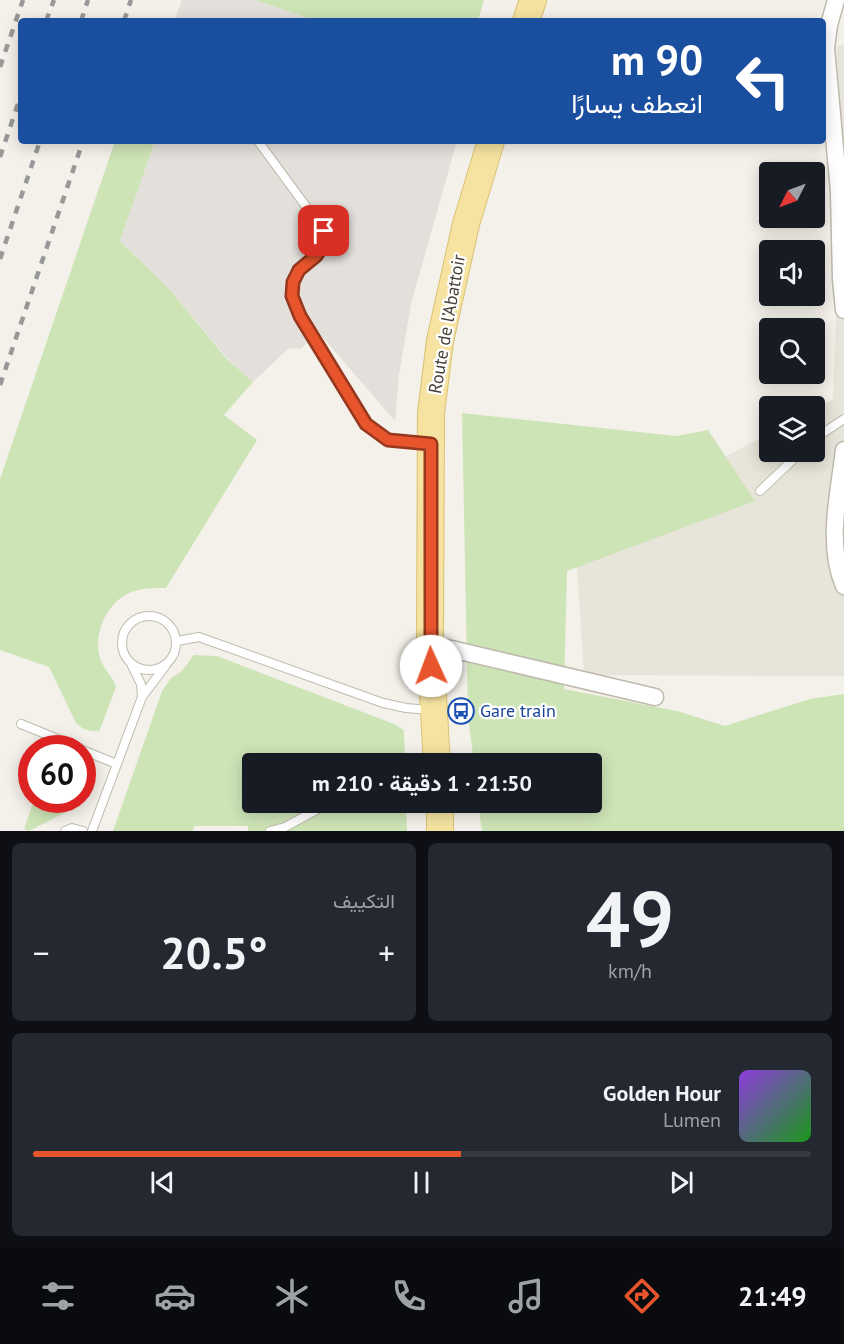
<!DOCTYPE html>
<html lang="ar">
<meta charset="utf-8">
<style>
body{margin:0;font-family:"PT Sans",Vazirmatn,sans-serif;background:#242831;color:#f1f3f6;direction:rtl;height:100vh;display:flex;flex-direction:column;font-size:22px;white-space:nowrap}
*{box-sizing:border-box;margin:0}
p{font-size:20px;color:#9ea1a6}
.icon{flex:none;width:33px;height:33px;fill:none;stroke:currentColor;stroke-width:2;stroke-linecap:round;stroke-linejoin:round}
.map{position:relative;height:831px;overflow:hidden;direction:ltr}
.side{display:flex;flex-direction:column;gap:12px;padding:12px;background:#0d0f14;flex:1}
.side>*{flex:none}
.banner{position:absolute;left:18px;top:18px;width:808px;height:126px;border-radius:6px;box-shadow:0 3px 15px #0003;direction:rtl;background:#1a4fa0;color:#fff;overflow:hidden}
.needle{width:39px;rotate:228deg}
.tools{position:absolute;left:759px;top:162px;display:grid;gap:12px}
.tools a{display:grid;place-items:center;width:66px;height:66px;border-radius:6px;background:#171b24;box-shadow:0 3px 15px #0003;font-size:30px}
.speed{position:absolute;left:18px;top:735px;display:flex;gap:12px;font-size:30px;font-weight:700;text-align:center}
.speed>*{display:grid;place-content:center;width:78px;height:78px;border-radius:50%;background:#171b24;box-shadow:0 3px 15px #0003;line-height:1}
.speed .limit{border:9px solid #d22;background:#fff;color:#111}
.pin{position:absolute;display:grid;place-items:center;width:51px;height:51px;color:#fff;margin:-26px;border-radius:12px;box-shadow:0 3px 9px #0006}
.me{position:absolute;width:66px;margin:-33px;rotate:358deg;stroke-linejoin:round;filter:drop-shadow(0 0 4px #0008)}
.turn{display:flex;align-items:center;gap:21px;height:126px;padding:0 24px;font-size:27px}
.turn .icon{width:78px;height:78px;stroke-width:2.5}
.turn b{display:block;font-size:42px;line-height:51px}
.big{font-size:45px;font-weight:700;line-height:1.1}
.side .widget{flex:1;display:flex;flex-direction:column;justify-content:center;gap:9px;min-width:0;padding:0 21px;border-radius:9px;background:#242831}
.side .dial{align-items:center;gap:0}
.dial b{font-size:78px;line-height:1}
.song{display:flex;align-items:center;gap:18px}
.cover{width:72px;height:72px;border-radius:9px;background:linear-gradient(135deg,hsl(270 70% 55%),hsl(120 70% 35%))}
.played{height:6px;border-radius:3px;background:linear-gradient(90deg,#e8552d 55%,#363941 55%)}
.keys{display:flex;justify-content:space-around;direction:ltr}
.heat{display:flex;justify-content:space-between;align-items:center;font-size:33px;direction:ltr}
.side .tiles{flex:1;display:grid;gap:12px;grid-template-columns:1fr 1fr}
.widget:last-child{grid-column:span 2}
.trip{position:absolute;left:242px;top:753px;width:360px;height:60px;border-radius:6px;background:#171b24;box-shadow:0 3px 15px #0003;font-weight:700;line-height:60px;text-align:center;direction:rtl}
.tab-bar{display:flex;height:96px;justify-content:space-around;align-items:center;background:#090b0e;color:#9ea1a6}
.tab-bar .icon{width:42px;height:42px}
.tab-bar .current{color:#e8552d}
.tab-bar b{font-size:27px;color:#f1f3f6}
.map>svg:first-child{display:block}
</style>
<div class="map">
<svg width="844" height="831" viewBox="0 0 844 831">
<rect width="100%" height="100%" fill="#f4f1ea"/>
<path fill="#e7e4d9" d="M844,44V676L584,675L575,538L769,433L770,452H814L815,409L833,399L841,175L837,47Z"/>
<g fill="#e3e0db">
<path d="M182,0H255L316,21H174Z"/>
<path d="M155,141H457L411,304L399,375L395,421L319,333L300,349L289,348L253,382L227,358L170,290L120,241Z"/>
</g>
<g fill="#cde4b7">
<path d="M255,0H484L478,21H316Z"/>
<path d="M115,141H155L120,241L170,290L226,358L253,382L224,415L257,440L166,588C157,588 147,588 138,590C110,596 92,631 100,658C103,669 113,676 116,687L101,727L99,731C91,732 81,729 76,723L49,667L0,650V479Z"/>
<path d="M462,413L676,436L708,430L755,501L567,571L564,689L677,711L725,726L810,699L844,694V831H482L478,803L591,802V764L474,763L468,716Z"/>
<path d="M194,655L217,656L394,724L404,730L405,763L252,764V802L406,803L407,831H248V826H194L193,831H113L162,691L171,678L181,672Z"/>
<path d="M34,800H77L74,808L29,831L24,829Z"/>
</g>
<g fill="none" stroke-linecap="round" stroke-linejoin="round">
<g stroke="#bfbaad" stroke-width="10">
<g id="service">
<path d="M258,141L324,231V244L316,256L299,270L293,282L292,296L300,316L367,424L388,440L428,444"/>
<path d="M814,439L844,419"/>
<path d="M760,491L801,452"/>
<circle cx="149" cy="643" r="27"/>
<path d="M177,641L199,637L383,703L406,708L430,710"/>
<path d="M132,666L141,684L142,697"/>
<path d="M21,724L80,748"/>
<path d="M82,750L117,764"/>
<path d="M65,831L72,828L83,831"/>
<path d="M92,831L142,697L166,665"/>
<path d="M270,831L285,827L331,802"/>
</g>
</g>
<g stroke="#bfbaad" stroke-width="19">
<g id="minor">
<path d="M836,0L829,25L826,48L839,192L841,280L844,310"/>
<path d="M844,450C839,493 826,544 844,586"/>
<path d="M430,644L655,697"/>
</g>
</g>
<g stroke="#dac172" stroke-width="28">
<g id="primary">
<path d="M526,21L533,0"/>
<path d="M437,764L430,644L431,413L440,341L466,224L491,141"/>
<path d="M440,802V831"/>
</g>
</g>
<use href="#service" stroke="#fff" stroke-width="8"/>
<use href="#minor" stroke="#fff" stroke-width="16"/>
<use href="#primary" stroke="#f6e3a1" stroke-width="26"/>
<g stroke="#989898" stroke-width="4.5" stroke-dasharray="8 8" stroke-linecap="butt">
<path d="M46,21L54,0"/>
<path d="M81,21L88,0"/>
<path d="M124,21L131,0"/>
<path d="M0,67L23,0"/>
<path d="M0,157L21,95"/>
<path d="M0,259L40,141"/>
<path d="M0,385L83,141"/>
</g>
</g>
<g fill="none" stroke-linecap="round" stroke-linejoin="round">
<g stroke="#97371d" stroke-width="15">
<path id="route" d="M324,231V244L316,256L299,270L293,282L292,296L300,316L366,424L388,440L431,444V666"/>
</g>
<use href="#route" stroke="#e8552d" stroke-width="10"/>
</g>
<defs>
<g id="bus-ring" transform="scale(1.35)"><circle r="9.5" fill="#fff" stroke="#1a4fb4" stroke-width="1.5"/><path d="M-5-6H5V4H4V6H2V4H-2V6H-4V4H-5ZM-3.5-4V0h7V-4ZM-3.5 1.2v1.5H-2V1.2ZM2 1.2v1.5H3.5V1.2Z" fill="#1a4fb4"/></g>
</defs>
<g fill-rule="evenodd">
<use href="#bus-ring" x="461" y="711"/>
</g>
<g text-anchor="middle" stroke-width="4.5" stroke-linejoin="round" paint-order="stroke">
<g font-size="18" fill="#474239" stroke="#fff">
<text transform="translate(447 324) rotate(-80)" y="6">Route de l’Abattoir</text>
</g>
<g font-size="18" fill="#164399" stroke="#fff" text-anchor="start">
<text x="480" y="717">Gare train</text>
</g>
</g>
</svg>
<div class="tools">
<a><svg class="needle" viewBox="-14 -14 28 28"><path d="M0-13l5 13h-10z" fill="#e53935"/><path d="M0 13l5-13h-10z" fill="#9ea1a6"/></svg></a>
<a><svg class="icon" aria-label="sound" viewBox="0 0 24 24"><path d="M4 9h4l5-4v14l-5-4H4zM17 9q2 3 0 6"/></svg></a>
<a><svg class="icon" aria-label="search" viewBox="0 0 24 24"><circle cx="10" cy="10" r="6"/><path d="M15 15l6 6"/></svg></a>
<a><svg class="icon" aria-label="layers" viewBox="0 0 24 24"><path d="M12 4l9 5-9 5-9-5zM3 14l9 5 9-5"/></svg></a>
</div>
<div class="speed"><div class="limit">60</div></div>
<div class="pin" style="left:324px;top:231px;background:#d93025"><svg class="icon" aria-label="arrive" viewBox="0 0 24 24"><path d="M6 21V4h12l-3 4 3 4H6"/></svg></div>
<svg class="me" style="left:431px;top:666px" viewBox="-20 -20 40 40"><circle r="19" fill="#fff"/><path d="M0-13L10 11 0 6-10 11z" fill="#e8552d"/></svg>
<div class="trip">21:50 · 1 دقيقة · 210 m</div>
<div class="banner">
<div class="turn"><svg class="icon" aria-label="left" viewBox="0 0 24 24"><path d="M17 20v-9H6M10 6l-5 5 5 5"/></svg><div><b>90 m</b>انعطف يسارًا</div></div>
</div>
</div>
<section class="side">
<div class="tiles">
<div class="widget dial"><b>49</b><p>km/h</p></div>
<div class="widget"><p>التكييف</p>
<div class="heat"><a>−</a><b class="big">20.5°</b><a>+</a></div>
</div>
<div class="widget">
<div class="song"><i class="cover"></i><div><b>Golden Hour</b><p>Lumen</p></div></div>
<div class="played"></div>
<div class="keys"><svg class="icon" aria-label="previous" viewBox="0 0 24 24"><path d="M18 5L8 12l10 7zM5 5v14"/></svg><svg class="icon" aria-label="pause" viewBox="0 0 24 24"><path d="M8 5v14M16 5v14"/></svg><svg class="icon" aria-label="next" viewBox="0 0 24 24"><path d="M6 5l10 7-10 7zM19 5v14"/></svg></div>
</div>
</div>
</section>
<nav class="tab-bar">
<b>21:49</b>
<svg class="icon current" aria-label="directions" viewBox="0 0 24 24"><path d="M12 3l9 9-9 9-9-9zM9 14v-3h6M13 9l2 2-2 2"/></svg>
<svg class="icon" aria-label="music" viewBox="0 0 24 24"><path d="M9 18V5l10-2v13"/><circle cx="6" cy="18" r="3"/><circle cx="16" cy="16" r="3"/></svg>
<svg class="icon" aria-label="phone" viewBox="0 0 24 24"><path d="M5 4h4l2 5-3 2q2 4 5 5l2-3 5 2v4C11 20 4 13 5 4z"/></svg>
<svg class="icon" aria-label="climate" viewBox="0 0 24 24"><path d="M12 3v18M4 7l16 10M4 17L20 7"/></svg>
<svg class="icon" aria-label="car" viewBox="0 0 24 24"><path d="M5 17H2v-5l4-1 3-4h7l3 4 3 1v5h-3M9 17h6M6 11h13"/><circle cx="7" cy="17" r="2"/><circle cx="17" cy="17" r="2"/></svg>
<svg class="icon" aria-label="filters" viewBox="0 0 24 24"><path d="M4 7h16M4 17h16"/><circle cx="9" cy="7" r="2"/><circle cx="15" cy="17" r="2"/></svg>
</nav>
